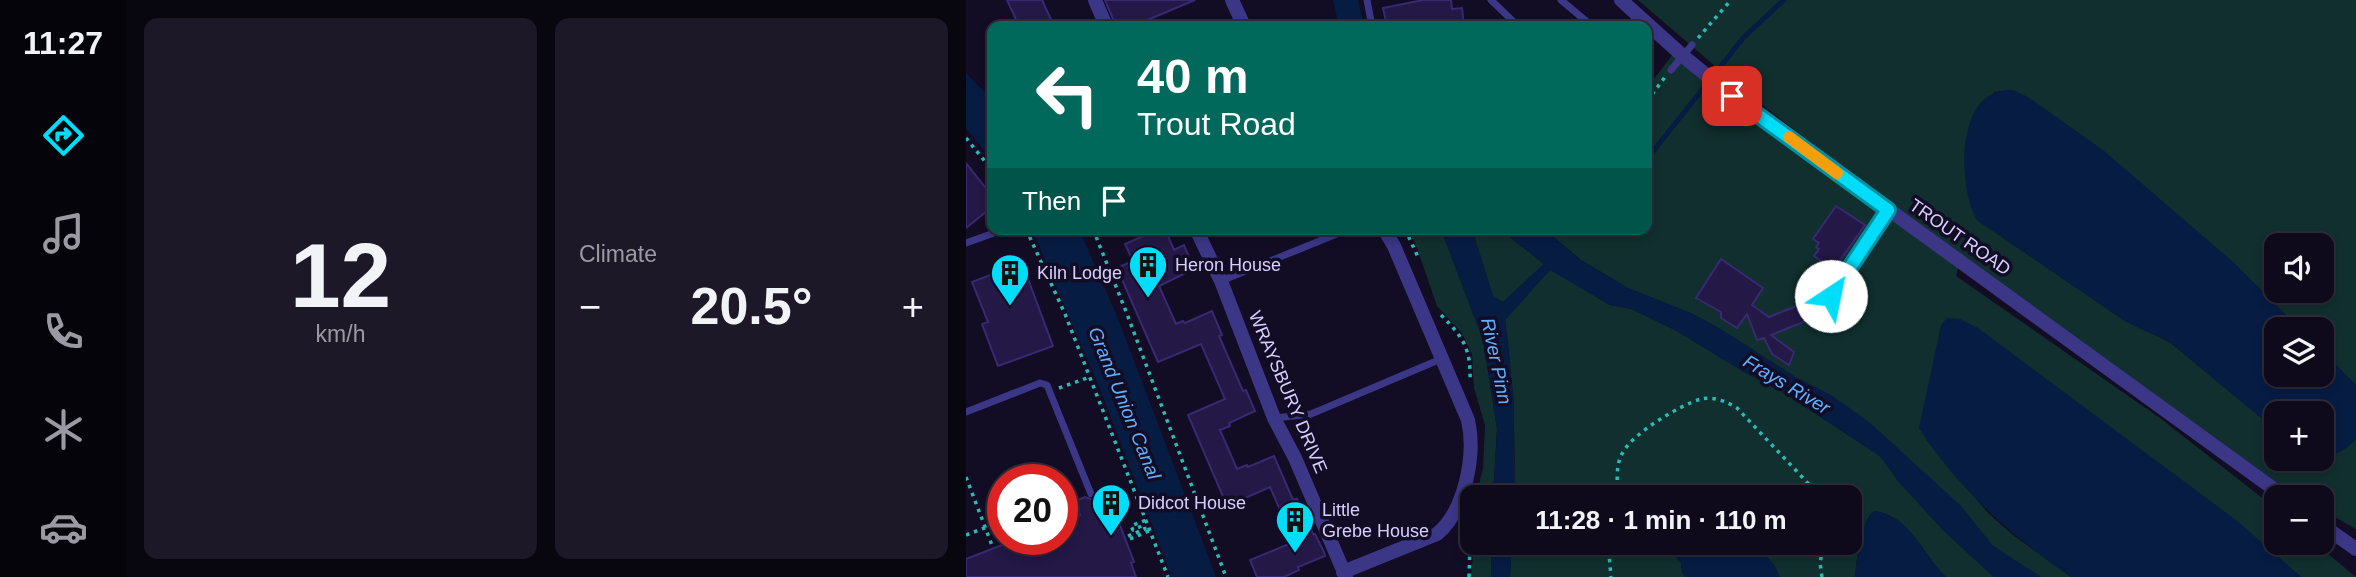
<!DOCTYPE html>
<meta charset="utf-8">
<style>
body{margin:0;font-family:Arial,sans-serif;background:#1c1828;color:#f1f3f6;height:100vh;display:flex;flex-direction:column;font-size:26px;white-space:nowrap}
*{box-sizing:border-box;margin:0}
p{font-size:23px;color:#9b9aa3}
.icon{flex:none;width:38px;height:38px;fill:none;stroke:currentColor;stroke-width:2;stroke-linecap:round;stroke-linejoin:round}
.map{position:relative;flex:1;overflow:hidden}
.panel{display:flex;flex-direction:column;gap:18px;padding:18px;background:#08060f;width:840px}
.panel>*{flex:none}
.top-card{position:absolute;left:21px;top:21px;width:665px;height:214px;border-radius:14px;box-shadow:0 4px 10px #0003,0 0 0 2px #2e2b3a;background:#00695c;color:#fff;overflow:hidden}
.controls{position:absolute;left:1298px;top:233px;display:grid;gap:14px}
.controls a{display:grid;place-items:center;width:70px;height:70px;border-radius:14px;background:#0e0a1b;box-shadow:0 4px 10px #0003,0 0 0 2px #2e2b3a;font-size:35px}
.speed{position:absolute;left:21px;top:464px;display:flex;gap:14px;font-size:35px;font-weight:700;text-align:center}
.speed>*{display:grid;place-content:center;width:91px;height:91px;border-radius:50%;background:#0e0a1b;box-shadow:0 4px 10px #0003,0 0 0 2px #2e2b3a;line-height:1}
.speed .limit{border:10px solid #d22;background:#fff;color:#111}
.pin{position:absolute;display:grid;place-items:center;width:60px;height:60px;color:#fff;margin:-30px;border-radius:14px;box-shadow:0 4px 10px #0006}
.me{position:absolute;width:77px;margin:-38px;rotate:34deg;stroke-linejoin:round;filter:drop-shadow(0 0 5px #0008)}
.turn{display:flex;align-items:center;gap:24px;height:147px;padding:0 35px;font-size:32px}
.turn .icon{width:91px;height:91px;stroke-width:2.5}
.turn b{display:block;font-size:49px;line-height:60px}
.then{display:flex;align-items:center;height:66px;padding:0 35px;background:#0003;gap:14px;font-size:26px}
.big{font-size:52px;font-weight:600;line-height:1.1}
.panel .card{flex:1;display:flex;flex-direction:column;justify-content:center;gap:10px;min-width:0;padding:0 24px;border-radius:14px;background:#1c1828}
.panel .dial{align-items:center;gap:0}
.dial b{font-size:91px;line-height:1}
.heat{display:flex;justify-content:space-between;align-items:center;font-size:38px;direction:ltr}
.panel .tiles{flex:1;display:grid;gap:18px;grid-template-columns:repeat(2,1fr)}
.trip{position:absolute;left:494px;top:485px;width:402px;height:70px;border-radius:14px;background:#0e0a1b;box-shadow:0 4px 10px #0003,0 0 0 2px #2e2b3a;font-weight:600;line-height:70px;text-align:center}
main{display:flex;flex:1;min-height:0}
.menu{display:flex;flex-direction:column;width:126px;justify-content:space-around;align-items:center;background:#06040b;color:#9b9aa3}
.menu .icon{width:49px;height:49px}
.menu .current{color:#00ddfb}
.menu b{font-size:32px;color:#f1f3f6}
.map>svg:first-child{display:block}
</style>
<main>
<nav class="menu">
<b>11:27</b>
<svg class="icon current" aria-label="directions" viewBox="0 0 24 24"><path d="M12 3l9 9-9 9-9-9zM9 14v-3h6M13 9l2 2-2 2"/></svg>
<svg class="icon" aria-label="music" viewBox="0 0 24 24"><path d="M9 18V5l10-2v13"/><circle cx="6" cy="18" r="3"/><circle cx="16" cy="16" r="3"/></svg>
<svg class="icon" aria-label="phone" viewBox="0 0 24 24"><path d="M5 4h4l2 5-3 2q2 4 5 5l2-3 5 2v4C11 20 4 13 5 4z"/></svg>
<svg class="icon" aria-label="climate" viewBox="0 0 24 24"><path d="M12 3v18M4 7l16 10M4 17L20 7"/></svg>
<svg class="icon" aria-label="car" viewBox="0 0 24 24"><path d="M5 17H2v-5l4-1 3-4h7l3 4 3 1v5h-3M9 17h6M6 11h13"/><circle cx="7" cy="17" r="2"/><circle cx="17" cy="17" r="2"/></svg>
</nav>
<section class="panel">
<div class="tiles">
<div class="card dial"><b>12</b><p>km/h</p></div>
<div class="card"><p>Climate</p>
<div class="heat"><a>−</a><b class="big">20.5°</b><a>+</a></div>
</div>
</div>
</section>
<div class="map">
<svg width="1390" height="577" viewBox="0 0 1390 577">
<rect width="100%" height="100%" fill="#120d24"/>
<g fill="#102f2e" fill-rule="evenodd">
<path d="M672,0H1390V385L1356,351V329H1334L1266,261L1047,90L1028,92L1011,220L1156,319C1172,329 1189,333 1206,344L1311,431V458C1340,458 1368,463 1390,439V529L1356,510V497L1330,496L953,225L778,91ZM1311,245H1356V290H1311Z"/>
<path d="M707,54L993,264L990,276L1194,418L1295,497L1311,510V542L1349,543L1390,577H1335L1301,548L960,439L1022,513L1047,535L1105,577H1075L1041,556L1026,545L994,505L826,375L756,330L727,314L662,288L615,260L578,229H681V88Z"/>
<path d="M442,229H475L517,340L531,429L527,497H510L517,468L519,425L508,388L506,354L496,333L471,306L451,248Z"/>
<path d="M506,229H534L578,264L537,302L527,297Z"/>
<path d="M584,269L644,305L666,309L711,331L778,372L815,391L914,456L933,482L978,531L1028,577H980C955,553 945,516 908,511C894,523 891,559 889,577H814L808,565L789,543L884,542V497H548C550,437 547,379 539,320Z"/>
<path d="M546,542L695,543L715,562L716,572L720,577H544Z"/>
<path d="M515,543H526L525,577H505L507,554Z"/>
</g>
<g fill="#071c43">
<path d="M367,0H392L398,26H373Z"/>
<path d="M0,73L26,100V160L0,128Z"/>
<path d="M1047,90L1062,97L1137,150L1266,261L1334,329H1311V374H1356V351L1390,385V439C1380,450 1370,455 1356,458V413H1311V431L1206,344C1189,333 1172,329 1156,319L1011,220C994,191 991,119 1021,97C1029,91 1037,90 1047,90Z"/>
<path d="M66,229H113L153,321L250,577H206L134,389Z"/>
<path d="M475,229H506L527,296L537,302L578,264L534,229H578L613,259L662,288L727,314L756,330L826,375L865,395L903,422L994,505L1026,545L1075,577H1028L978,531L933,482L914,456L815,391L778,372L711,331L666,309L644,305L584,270L539,320L548,401V497H527L531,429L517,340Z"/>
<path d="M981,318L994,319L1012,328L1270,520L1335,577H1105C1043,534 994,491 953,428L975,325Z"/>
<path d="M908,511C945,516 955,553 980,577H889C891,559 894,523 908,511Z"/>
<path d="M526,543H546L544,577H525Z"/>
<path d="M695,543H789L808,565L814,577H720L716,572L715,562Z"/>
</g>
<g fill="none" stroke-linecap="round" stroke-linejoin="round">
<path stroke="#071c43" stroke-width="5" d="M681,159L778,37L818,0"/>
</g>
<g fill="#231846" stroke="#392973" stroke-width="2">
<path d="M41,0H76L88,26H53Z"/>
<path d="M139,0H229L167,26H150Z"/>
<path d="M457,0H485L486,9L496,8L498,26H421L417,8Z"/>
<path d="M0,163L26,196V207L0,228Z"/>
<path d="M870,206L899,225L868,269L848,256L853,249L850,247L853,243L847,239Z"/>
<path d="M193,229H199L208,250L218,245L228,269L193,286L210,324L217,321L219,323L246,311L256,335L253,336L277,391L280,390L289,411L263,423L264,426L254,430L271,469L281,465L282,467L308,456L327,500L331,499L347,534H349L358,552L359,556L332,567L333,570L318,577H291L284,560L328,542L304,487L261,506L222,415L259,399L235,344L192,362L151,268L167,261L159,244Z"/>
<path d="M755,259L797,288L786,305L803,317L833,305L840,321L805,335L828,352L823,365L806,354L798,338L791,340L781,314L771,328L755,318V312L730,298Z"/>
<path d="M56,263L87,346L32,366L16,324L22,322L6,282Z"/>
<path d="M881,285L895,295L877,321L862,311Z"/>
<path d="M136,490L140,500L144,499L168,562L165,563L170,577H0V559L51,539H96V522L114,515L109,501L119,497L127,500L130,497L131,492Z"/>
</g>
<g fill="none" stroke-linecap="round" stroke-linejoin="round">
<g stroke="#29bbb5" stroke-width="3.5" stroke-dasharray="3.5 5" stroke-linecap="butt">
<path d="M732,38L765,0"/>
<path d="M681,101L699,77"/>
<path d="M0,138L26,170"/>
<path d="M60,229L99,314L202,577"/>
<path d="M127,229L161,314L260,577"/>
<path d="M439,229L452,257"/>
<path d="M475,315C498,338 505,349 504,382"/>
<path d="M93,388L124,377"/>
<path d="M0,477L27,548"/>
<path d="M651,497C652,483 649,466 656,454C665,434 714,405 735,399C748,396 761,402 771,408L855,497"/>
<path d="M96,498L105,494"/>
<path d="M506,528L497,531L495,537L501,544L510,542"/>
<path d="M0,535L37,521"/>
<path d="M162,536L179,529L178,525L167,530L165,526L180,520"/>
<path d="M164,539L185,530"/>
<path d="M642,542L645,577"/>
<path d="M503,577L504,545"/>
<path d="M856,577L854,563L858,542"/>
</g>
<g stroke="#3b3686" stroke-width="7">
<path d="M401,0L406,26"/>
<path d="M525,0L552,26"/>
<path d="M595,0L626,26"/>
<path d="M705,70L726,45"/>
<path d="M0,243L28,233"/>
<path d="M839,279L865,296L922,210"/>
<path d="M255,281L383,229"/>
<path d="M0,412L74,383L81,385L125,494"/>
<path d="M309,418L345,414L475,359"/>
</g>
<g stroke="#3b3686" stroke-width="14">
<path d="M129,0L140,26"/>
<path d="M266,0L278,26"/>
<path d="M655,0L717,56L766,96L1319,497"/>
<path d="M230,229L255,281L308,418L329,458L380,577"/>
<path d="M1356,525L1390,549"/>
<path d="M377,572L471,534C499,511 510,455 502,420L428,246L418,229"/>
</g>
</g>
<g fill="none" stroke-linecap="round" stroke-linejoin="round">
<g stroke="#0090a3" stroke-width="18">
<path id="route" d="M766,96L922,210L865,296"/>
</g>
<use href="#route" stroke="#00ddfb" stroke-width="12"/>
<path stroke="#f59e0b" stroke-width="12" d="M823,137L871,173"/>
</g>
<defs>
<g id="building-pin" transform="scale(2.0125)"><path d="M0 17L-7.5 6A9.5 9.5 0 1 1 7.5 6Z" fill="#00ddfb" stroke="#120d24"/><path d="M-4-6H4V6H1V3H-1V6H-4ZM-2.5-4.3h1.7v1.8h-1.7ZM.8-4.3h1.7v1.8H.8ZM-2.5-1h1.7V.8h-1.7ZM.8-1h1.7V.8H.8Z" fill="#111"/></g>
</defs>
<g fill-rule="evenodd">
<use href="#building-pin" x="182" y="265"/>
<use href="#building-pin" x="44" y="273"/>
<use href="#building-pin" x="145" y="503"/>
<use href="#building-pin" x="329" y="520"/>
</g>
<g text-anchor="middle" stroke-width="7" stroke-linejoin="round" paint-order="stroke">
<g font-size="18" fill="#d7d0ff" stroke="#120d24">
<text transform="translate(994 237) rotate(35)" y="6">TROUT ROAD</text>
<text transform="translate(322 392) rotate(67)" y="6">WRAYSBURY DRIVE</text>
</g>
<g font-size="18" fill="#d7d0ff" stroke="#120d24" text-anchor="start">
<text x="209" y="271">Heron House</text>
<text x="71" y="279">Kiln Lodge</text>
<text x="172" y="509">Didcot House</text>
<text x="356" y="516">Little<tspan x="356" dy="21">Grebe House</tspan></text>
</g>
<g font-size="19" font-style="italic" fill="#5eb1ff" stroke="#120d24">
<text transform="translate(531 361) rotate(78)" y="7">River Pinn</text>
<text transform="translate(821 384) rotate(31)" y="7">Frays River</text>
<text transform="translate(159 403) rotate(68)" y="7">Grand Union Canal</text>
</g>
</g>
</svg>
<div class="controls">
<a><svg class="icon" aria-label="sound" viewBox="0 0 24 24"><path d="M4 9h4l5-4v14l-5-4H4zM17 9q2 3 0 6"/></svg></a>
<a><svg class="icon" aria-label="layers" viewBox="0 0 24 24"><path d="M12 4l9 5-9 5-9-5zM3 14l9 5 9-5"/></svg></a>
<a>+</a>
<a>−</a>
</div>
<div class="speed"><div class="limit">20</div></div>
<div class="pin" style="left:766px;top:96px;background:#d93025"><svg class="icon" aria-label="arrive" viewBox="0 0 24 24"><path d="M6 21V4h12l-3 4 3 4H6"/></svg></div>
<svg class="me" style="left:865px;top:296px" viewBox="-20 -20 40 40"><circle r="19" fill="#fff"/><path d="M0-13L10 11 0 6-10 11z" fill="#00ddfb"/></svg>
<div class="trip">11:28 · 1 min · 110 m</div>
<div class="top-card">
<div class="turn"><svg class="icon" aria-label="left" viewBox="0 0 24 24"><path d="M17 20v-9H6M10 6l-5 5 5 5"/></svg><div><b>40 m</b>Trout Road</div></div>
<div class="then">Then<svg class="icon" aria-label="arrive" viewBox="0 0 24 24"><path d="M6 21V4h12l-3 4 3 4H6"/></svg></div>
</div>
</div>
</main>
